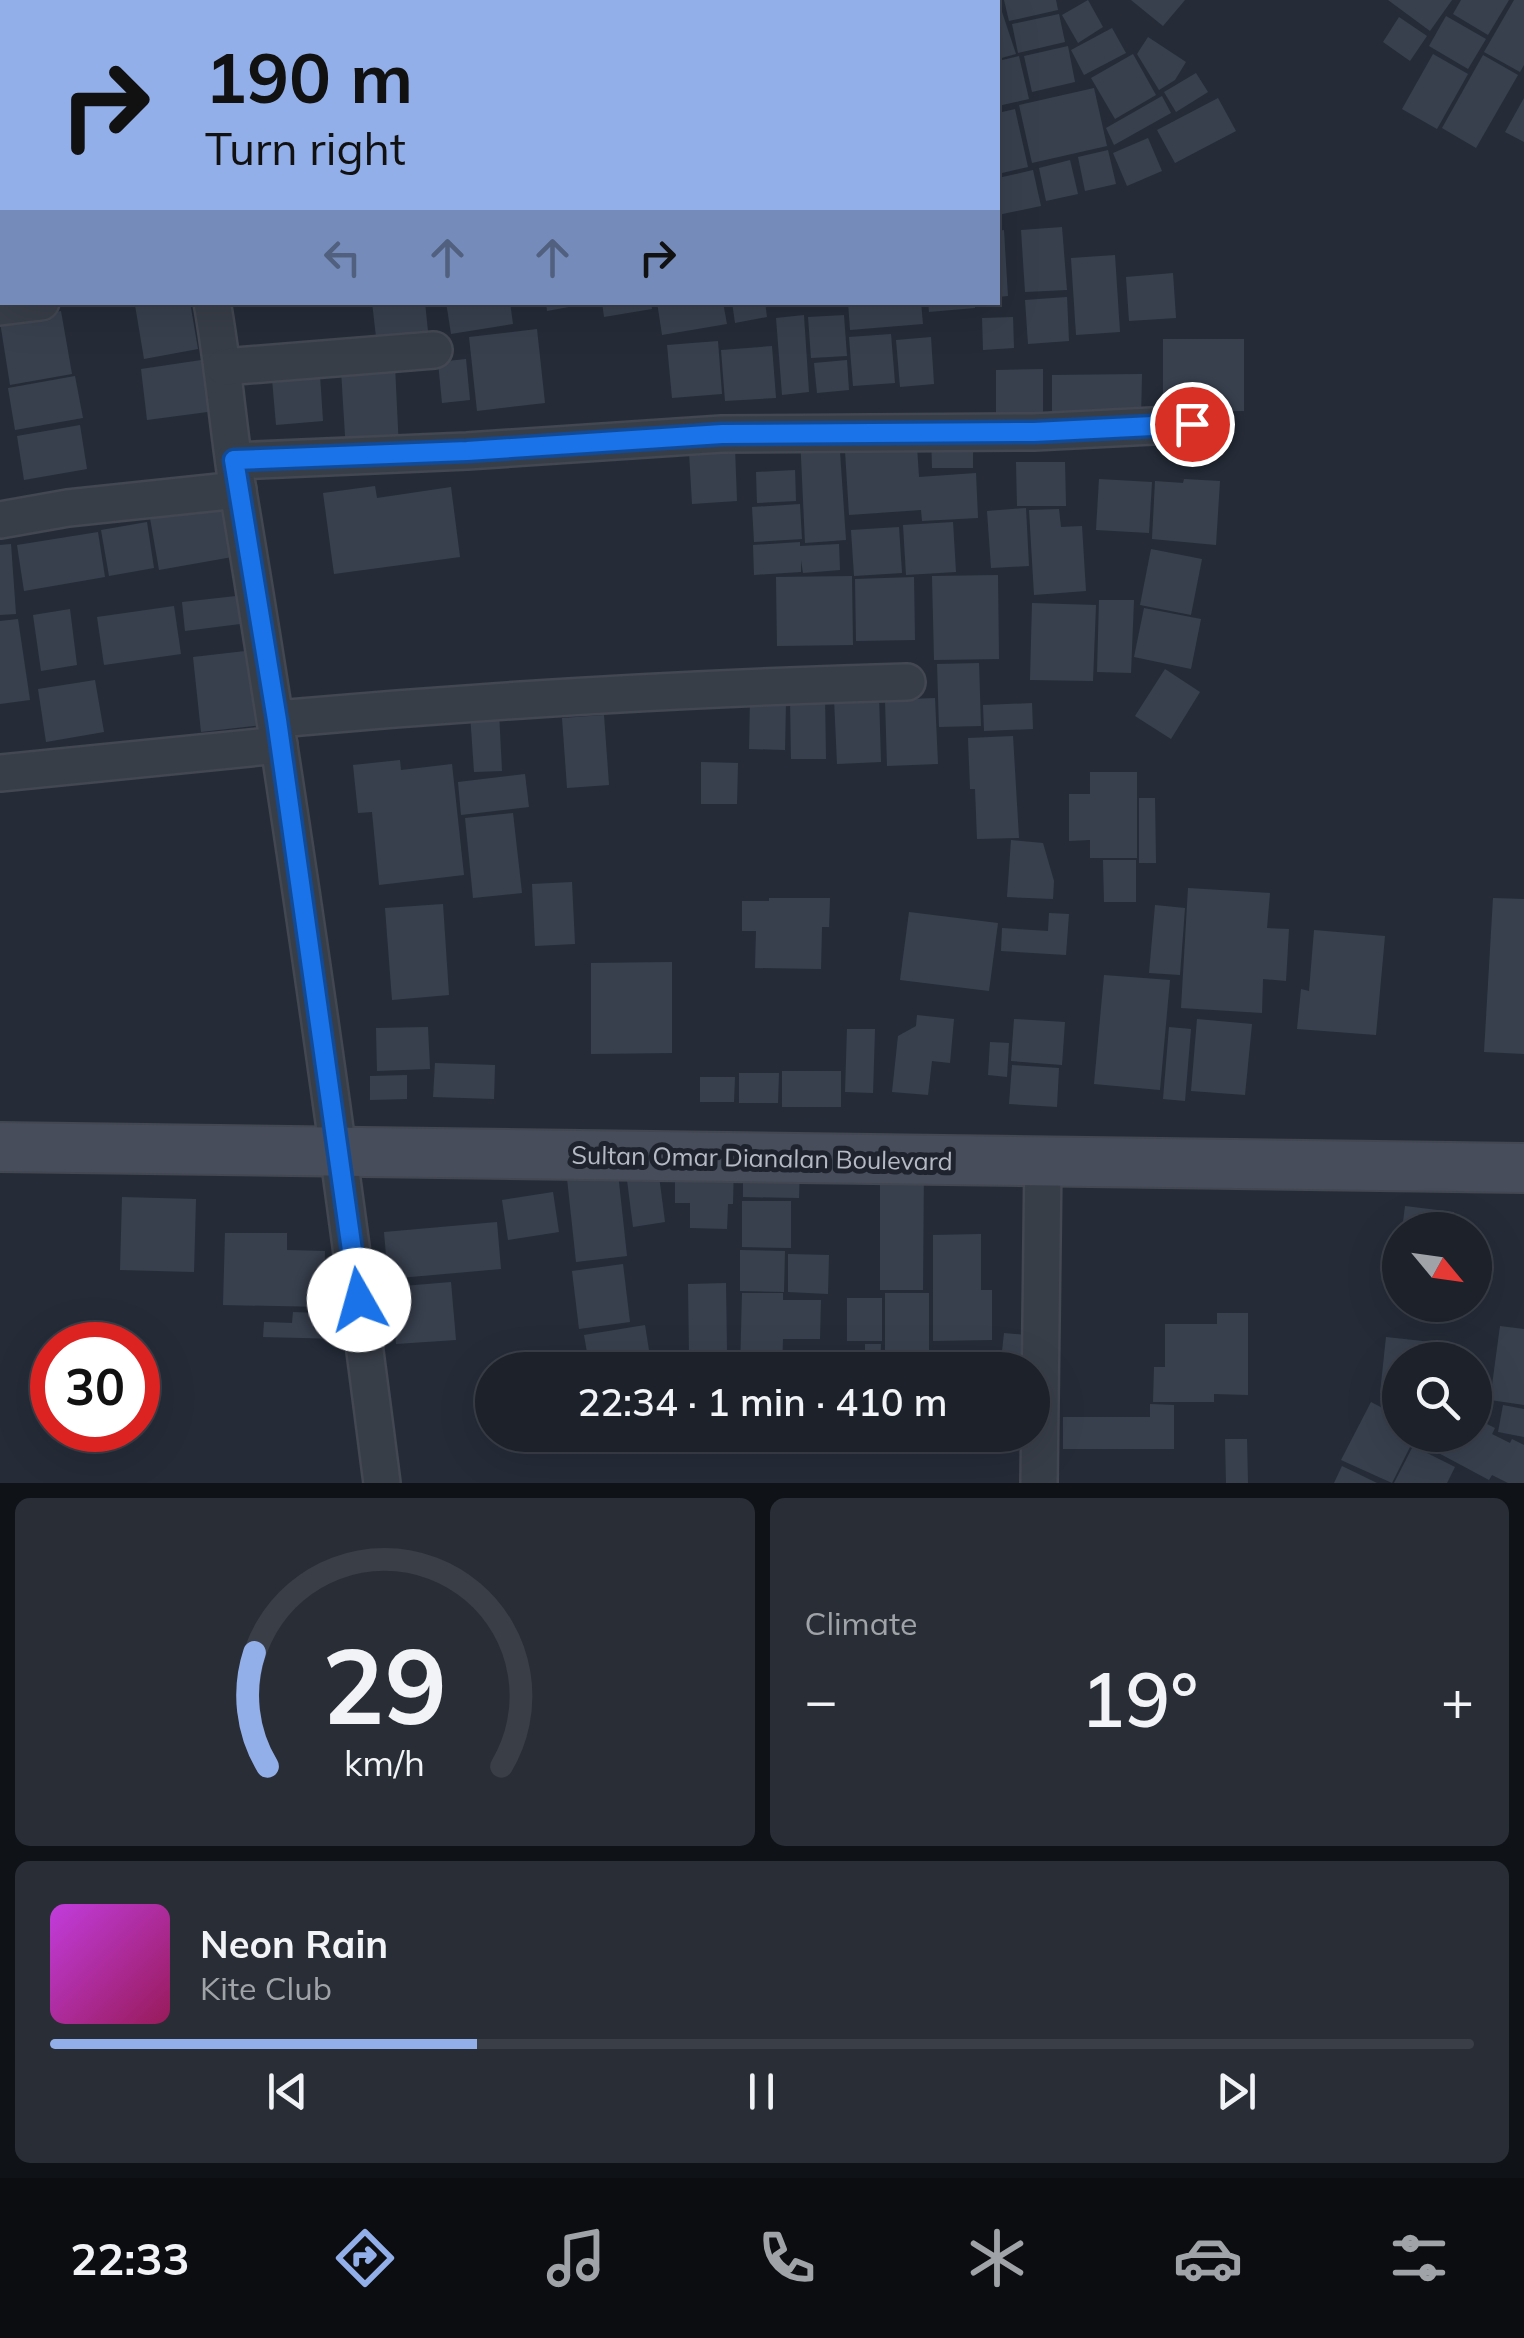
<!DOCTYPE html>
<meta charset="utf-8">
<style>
body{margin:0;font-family:Mulish,sans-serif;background:#292e36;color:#f1f3f6;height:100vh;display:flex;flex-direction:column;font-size:38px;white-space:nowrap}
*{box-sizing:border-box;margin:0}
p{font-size:32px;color:#a0a3a8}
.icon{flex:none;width:55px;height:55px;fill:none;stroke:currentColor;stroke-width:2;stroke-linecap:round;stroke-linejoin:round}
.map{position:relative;height:1483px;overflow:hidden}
.panel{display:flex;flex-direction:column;gap:15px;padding:15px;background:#0f1217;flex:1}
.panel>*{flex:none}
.hud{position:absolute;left:0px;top:0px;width:1000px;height:305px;box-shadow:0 10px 40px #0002,0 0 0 2px #3a3e47;background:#93afea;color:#111;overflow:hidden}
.needle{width:65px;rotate:119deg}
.tools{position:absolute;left:1382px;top:1212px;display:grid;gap:20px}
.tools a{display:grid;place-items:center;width:110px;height:110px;border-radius:50%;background:#1c212a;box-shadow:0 10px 40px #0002,0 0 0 2px #3a3e47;font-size:50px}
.speed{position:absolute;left:30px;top:1322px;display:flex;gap:20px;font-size:50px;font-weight:700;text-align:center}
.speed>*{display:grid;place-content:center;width:130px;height:130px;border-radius:50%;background:#1c212a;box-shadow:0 10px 40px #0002,0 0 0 2px #3a3e47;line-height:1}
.speed .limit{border:15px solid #d22;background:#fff;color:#111}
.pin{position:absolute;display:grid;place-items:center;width:85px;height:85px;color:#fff;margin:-42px;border:5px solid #fff;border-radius:50%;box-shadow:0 2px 10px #0007}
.me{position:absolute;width:110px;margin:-55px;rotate:353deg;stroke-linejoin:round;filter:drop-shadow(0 0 8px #0008)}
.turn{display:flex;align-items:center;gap:35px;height:210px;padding:0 40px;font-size:45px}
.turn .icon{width:130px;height:130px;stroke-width:2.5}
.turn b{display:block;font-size:70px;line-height:85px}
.lanes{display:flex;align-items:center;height:95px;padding:0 40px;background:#0003;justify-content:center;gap:50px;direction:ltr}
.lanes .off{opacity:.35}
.big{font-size:75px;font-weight:600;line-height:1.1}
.panel .card{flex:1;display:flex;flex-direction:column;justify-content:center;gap:15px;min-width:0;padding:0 35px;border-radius:15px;background:#292e36}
.panel .dial{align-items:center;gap:0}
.dial svg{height:260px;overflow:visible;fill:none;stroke:#3a3e47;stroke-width:7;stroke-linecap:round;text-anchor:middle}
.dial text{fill:#f1f3f6;stroke:none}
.song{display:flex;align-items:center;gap:30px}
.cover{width:120px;height:120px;border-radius:15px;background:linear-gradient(135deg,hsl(290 70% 55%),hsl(330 70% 35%))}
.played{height:10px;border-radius:5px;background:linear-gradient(90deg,#93afea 30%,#3a3e47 30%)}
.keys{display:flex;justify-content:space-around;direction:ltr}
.heat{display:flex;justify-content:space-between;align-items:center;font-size:55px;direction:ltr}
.panel .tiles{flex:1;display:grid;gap:15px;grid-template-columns:1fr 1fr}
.card:last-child{grid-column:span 2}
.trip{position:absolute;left:475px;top:1352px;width:575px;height:100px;border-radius:50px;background:#1c212a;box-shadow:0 10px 40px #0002,0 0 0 2px #3a3e47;font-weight:600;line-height:100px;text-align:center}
.menu{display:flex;height:160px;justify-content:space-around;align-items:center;background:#0b0d11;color:#a0a3a8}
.menu .icon{width:70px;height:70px}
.menu .current{color:#93afea}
.menu b{font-size:45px;color:#f1f3f6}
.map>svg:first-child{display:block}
</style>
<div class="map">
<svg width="1524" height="1483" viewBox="0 0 1524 1483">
<rect width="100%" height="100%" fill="#252c38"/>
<g fill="#38404e">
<path d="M998,0L1016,54L998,59Z"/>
<path d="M1004,0H1056L1058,10L1009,21Z"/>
<path d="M1088,0L1103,27L1078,43L1062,15Z"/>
<path d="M1131,0H1185L1163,26Z"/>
<path d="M1388,0H1452L1430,31Z"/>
<path d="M1461,0H1509L1488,35L1453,14Z"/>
<path d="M1514,0H1524V65L1520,72L1484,52Z"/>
<path d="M1059,14L1065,42L1018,53L1012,24Z"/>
<path d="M1446,16L1486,39L1468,69L1429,46Z"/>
<path d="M1399,17L1427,36L1410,61L1383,42Z"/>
<path d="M1112,28L1126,53L1084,75L1071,50Z"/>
<path d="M1148,37L1186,62L1175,80L1159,90L1137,54Z"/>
<path d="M1068,46L1075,82L1032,92L1024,56Z"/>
<path d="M1133,54L1156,95L1115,119L1091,78Z"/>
<path d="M1433,54L1468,74L1437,129L1402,109Z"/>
<path d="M1483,55L1518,75L1476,148L1442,128Z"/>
<path d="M1019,56L1029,99L998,106V61Z"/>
<path d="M1196,73L1208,92L1176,112L1164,92Z"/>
<path d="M1094,88L1107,146L1032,163L1019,105Z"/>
<path d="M1162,96L1171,113L1114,145L1106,128Z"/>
<path d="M1218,98L1236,131L1175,163L1157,130Z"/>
<path d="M1524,98V142L1505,132Z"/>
<path d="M1015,109L1028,167L998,174V113Z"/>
<path d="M1148,138L1162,171L1127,186L1113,153Z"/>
<path d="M1108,150L1116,184L1085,191L1078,157Z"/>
<path d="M1070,160L1078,194L1046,201L1039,168Z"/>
<path d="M1033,170L1041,206L998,215V178Z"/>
<path d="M1062,227L1067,290L1025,292L1021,230Z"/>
<path d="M1004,230L1008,296L998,297V231Z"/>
<path d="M1115,255L1120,332L1076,335L1071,258Z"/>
<path d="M1173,273L1176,318L1129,321L1126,277Z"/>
<path d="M1067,297L1069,341L1028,344L1025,300Z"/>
<path d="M150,302H190L198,349L144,359L135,305Z"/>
<path d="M372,302H425L428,331L376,337Z"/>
<path d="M446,302H510L513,324L451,334Z"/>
<path d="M546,302H584L585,304L547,311Z"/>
<path d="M602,302H651L652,309L604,317Z"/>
<path d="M657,302H723L727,324L662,335Z"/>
<path d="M732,302H765L767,317L735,323Z"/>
<path d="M848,302H921L923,324L850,330Z"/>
<path d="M928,302H975V308L929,312Z"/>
<path d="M61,311L72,374L10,385L0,322Z"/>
<path d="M804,315L809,392L782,395L776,318Z"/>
<path d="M844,315L847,356L811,358L808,317Z"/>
<path d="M1013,317L1014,348L983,350L982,318Z"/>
<path d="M537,329L545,403L477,411L469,337Z"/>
<path d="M891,334L895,383L853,386L849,337Z"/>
<path d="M931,337L934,384L900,387L896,340Z"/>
<path d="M1163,339H1244V411L1163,412Z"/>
<path d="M718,341L722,394L672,398L667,345Z"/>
<path d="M772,346L776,398L725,401L721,350Z"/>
<path d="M208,359L215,411L147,420L141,369Z"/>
<path d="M466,359L470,400L442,403L438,362Z"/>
<path d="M847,360L849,390L817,393L814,363Z"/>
<path d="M395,366L399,449L346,452L341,370Z"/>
<path d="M1043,369V419L996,420V370Z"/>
<path d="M1142,374L1141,419L1052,420V375Z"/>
<path d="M320,375L323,421L276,425L272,379Z"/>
<path d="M75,376L83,418L15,430L8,388Z"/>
<path d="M80,425L87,469L24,480L17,436Z"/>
<path d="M800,436L839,437L846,540L805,543Z"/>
<path d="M931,436H973V468H932Z"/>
<path d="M917,446L919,477L976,473L978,518L922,521L921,510L849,515L845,451Z"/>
<path d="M735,448L737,501L692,504L689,452Z"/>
<path d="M1016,462H1065L1066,506H1017Z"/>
<path d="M795,470L796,501L757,503L756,472Z"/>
<path d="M1099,479L1152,482L1149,533L1096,530Z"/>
<path d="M1184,479L1220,481L1216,545L1152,539L1155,481L1183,483Z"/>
<path d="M375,486L377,498L451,487L460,557L334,574L323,493Z"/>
<path d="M229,504L238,556L159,570L150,518Z"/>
<path d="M800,504L802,539L754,542L752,507Z"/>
<path d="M1026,508L1029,566L991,568L987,511Z"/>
<path d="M1059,509L1061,527L1082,526L1086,591L1034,595L1029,510Z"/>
<path d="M147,522L154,568L109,576L101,530Z"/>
<path d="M953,522L956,572L906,575L903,525Z"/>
<path d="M899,527L902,573L854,576L851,530Z"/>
<path d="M98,532L105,577L24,591L17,545Z"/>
<path d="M800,542V546L839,544L840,570L803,573L801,560V572L754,575L753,545Z"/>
<path d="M11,544L16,614L0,615V545Z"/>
<path d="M1151,549L1202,559L1191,615L1140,605Z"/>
<path d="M998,575L999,659L934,660L932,576Z"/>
<path d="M852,576L853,645L777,646L776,577Z"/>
<path d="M914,577L915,640L856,641L855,579Z"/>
<path d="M245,595L248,623L185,631L182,602Z"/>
<path d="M1099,600H1134L1131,673L1097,672Z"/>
<path d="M1032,603L1096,605L1093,681L1030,680Z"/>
<path d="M174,606L181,654L104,665L97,617Z"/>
<path d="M1144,608L1201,619L1191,669L1134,657Z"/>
<path d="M70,609L77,665L41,671L33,615Z"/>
<path d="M18,619L30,700L0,704V621Z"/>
<path d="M254,650L262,725L201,732L193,657Z"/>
<path d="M979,663L981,726L939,727L937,664Z"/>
<path d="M1165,669L1200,692L1171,739L1135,716Z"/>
<path d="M95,680L104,732L46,742L38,689Z"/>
<path d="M825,696L826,759H791L790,697Z"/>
<path d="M879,696L881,762L837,764L834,698Z"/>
<path d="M935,698L938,764L887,766L885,700Z"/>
<path d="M750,700L786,701L785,750L749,749Z"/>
<path d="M1032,703L1033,729L984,731L983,705Z"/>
<path d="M499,712L502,771L474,772L470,713Z"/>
<path d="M604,715L609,785L567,788L562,718Z"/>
<path d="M1013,736L1019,838L977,839L975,789H970L968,738Z"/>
<path d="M400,760L401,770L452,764L464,875L379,885L372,812L358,813L353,765Z"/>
<path d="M701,762L738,763L737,804H701Z"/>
<path d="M1090,772H1137V858H1090V840L1069,841V794H1090Z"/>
<path d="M525,774L529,807L461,815L458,782Z"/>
<path d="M1139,798H1155L1156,863H1139Z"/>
<path d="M513,813L522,893L473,898L465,818Z"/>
<path d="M1011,840L1043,843L1054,881L1053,899L1007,897Z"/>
<path d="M1103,860H1136V902H1104Z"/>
<path d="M572,882L575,944L535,946L532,884Z"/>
<path d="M1188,888L1270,893L1267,928L1289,929L1286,981L1263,979L1262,1013L1181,1008Z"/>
<path d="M769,898H830L829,927H822L821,969L755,968L756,931H742V901H769Z"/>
<path d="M1493,898L1524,899V1054L1484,1052Z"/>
<path d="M443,904L449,995L392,1000L385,908Z"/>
<path d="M1155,905L1185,908L1180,975L1149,973Z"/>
<path d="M909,912L998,923L989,991L900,980Z"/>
<path d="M1049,913L1069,914L1066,955L1001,951L1002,928L1048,931Z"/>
<path d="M1314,930L1385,936L1376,1035L1297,1029L1301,989L1309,991Z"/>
<path d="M672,962V1053L591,1054V963Z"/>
<path d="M1104,975L1170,980L1160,1090L1094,1084Z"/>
<path d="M917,1015L954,1019L950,1063L932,1061L928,1095L892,1092L898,1036L916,1026Z"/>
<path d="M1014,1019L1065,1022L1062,1065L1011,1061Z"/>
<path d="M1197,1019L1252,1024L1245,1095L1191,1091Z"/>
<path d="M428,1027L430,1069L377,1071L376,1028Z"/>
<path d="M1169,1027L1191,1029L1185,1101L1163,1099Z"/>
<path d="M847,1029H875L873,1093L845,1092Z"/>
<path d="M990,1042L1009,1043L1007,1077L988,1075Z"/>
<path d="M435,1063L495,1065L494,1099L433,1097Z"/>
<path d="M1012,1065L1059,1068L1057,1107L1009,1104Z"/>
<rect x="782" y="1071" width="59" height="36"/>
<path d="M739,1073H779L778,1103H739Z"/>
<path d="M407,1075V1099L370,1100V1076Z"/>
<path d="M700,1077H735L734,1102H700Z"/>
<path d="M675,1160L734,1161L733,1204H728L727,1229L690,1228V1203H675Z"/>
<path d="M880,1161H924L923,1290H880Z"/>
<path d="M617,1164L627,1256L576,1262L566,1169Z"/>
<path d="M743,1164L800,1165L799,1198L743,1197Z"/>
<path d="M658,1168L665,1222L633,1227L626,1172Z"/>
<path d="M553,1192L559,1232L508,1240L502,1200Z"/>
<path d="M122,1197L196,1199L194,1272L120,1270Z"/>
<path d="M742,1201H791V1248L742,1247Z"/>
<path d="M1405,1206L1454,1212L1452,1230H1402Z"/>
<path d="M497,1222L501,1269L388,1279L384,1232Z"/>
<path d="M225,1233H287V1250L325,1251L324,1307L223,1305Z"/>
<path d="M981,1234V1290H992V1340L933,1341V1235Z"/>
<path d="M740,1250L785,1251L784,1292L740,1291Z"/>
<path d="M788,1254L829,1255L828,1294L788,1292Z"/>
<path d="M623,1264L630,1322L579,1329L572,1271Z"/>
<path d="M451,1282L456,1340L396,1344L391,1287Z"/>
<path d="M726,1283L727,1352L689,1353L688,1284Z"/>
<path d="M742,1293H783V1300H821L820,1339H783L782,1370H740Z"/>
<rect x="885" y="1293" width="44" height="77"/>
<rect x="847" y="1298" width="35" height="43"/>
<path d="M293,1312L343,1314L341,1339L263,1337L264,1322L292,1323Z"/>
<path d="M1217,1313H1248V1395L1214,1394V1402H1153L1154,1367H1165V1324H1217Z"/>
<path d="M645,1325L651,1363L590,1370L584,1335Z"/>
<path d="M1500,1326L1524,1329V1405L1490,1400Z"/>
<path d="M1004,1333L1037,1336L1033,1370H1000Z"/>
<path d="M1386,1337L1432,1342L1430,1360H1400V1395L1380,1393Z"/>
<path d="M865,1344H881L880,1370H865Z"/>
<path d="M712,1355L734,1370H702Z"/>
<path d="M1371,1402L1400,1417V1435H1416L1392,1483L1341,1460Z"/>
<path d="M1150,1404L1174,1405V1449H1063V1417H1150Z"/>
<path d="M1503,1405L1524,1409V1437L1498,1432Z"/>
<path d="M1475,1418L1495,1428L1492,1434L1510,1443L1512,1439L1524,1445V1483H1508L1492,1475L1489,1480L1431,1449L1438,1435H1475Z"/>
<path d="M1225,1439H1247L1248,1483H1226Z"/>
<path d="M1413,1446L1455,1467L1447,1483H1394Z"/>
<path d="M1342,1466L1377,1483H1334Z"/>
</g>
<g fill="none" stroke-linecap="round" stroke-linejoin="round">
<g stroke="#424751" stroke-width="40">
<g id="street">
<path d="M162,0V2"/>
<path d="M212,302C224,367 228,432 239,497C294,825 340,1153 382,1483"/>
<path d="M0,307L41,302"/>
<path d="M224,367L434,350"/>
<path d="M234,461L467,451L722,434L1034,432L1192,424"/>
<path d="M0,520L68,508L238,490"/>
<path d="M277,719C487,700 696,688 907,682"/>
<path d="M0,773L279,745"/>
<path d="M1039,1483L1043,1161"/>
</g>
</g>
<g stroke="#424751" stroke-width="52">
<path id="secondary" d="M0,1147L1524,1168"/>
</g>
<use href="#street" stroke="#383e48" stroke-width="35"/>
<use href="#secondary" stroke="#474d5b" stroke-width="48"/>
</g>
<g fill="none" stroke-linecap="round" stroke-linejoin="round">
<g stroke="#114b97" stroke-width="25">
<path id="route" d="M359,1300L277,720L234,460L467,451L722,434L1034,432L1192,424"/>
</g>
<use href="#route" stroke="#1a73e8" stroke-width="18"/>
</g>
<g text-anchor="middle" stroke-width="10" stroke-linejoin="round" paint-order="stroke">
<g font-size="25" fill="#b4b9c4" stroke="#1e232d">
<text transform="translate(762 1158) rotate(1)" y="9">Sultan Omar Dianalan Boulevard</text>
</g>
</g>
</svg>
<div class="tools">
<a><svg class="needle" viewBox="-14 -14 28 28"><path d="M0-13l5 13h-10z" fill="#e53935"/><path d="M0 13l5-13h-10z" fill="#a0a3a8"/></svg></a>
<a><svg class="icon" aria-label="search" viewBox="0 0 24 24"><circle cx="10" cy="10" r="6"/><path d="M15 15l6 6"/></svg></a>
</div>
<div class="speed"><div class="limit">30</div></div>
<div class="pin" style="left:1192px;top:424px;background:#d93025"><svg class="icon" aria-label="arrive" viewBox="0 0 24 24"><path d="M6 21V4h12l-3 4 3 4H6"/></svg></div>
<svg class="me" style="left:359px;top:1300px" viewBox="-20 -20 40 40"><circle r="19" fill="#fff"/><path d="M0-13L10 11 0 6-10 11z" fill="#1a73e8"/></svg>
<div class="trip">22:34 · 1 min · 410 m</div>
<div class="hud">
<div class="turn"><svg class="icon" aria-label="right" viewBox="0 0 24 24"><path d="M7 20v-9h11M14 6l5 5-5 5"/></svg><div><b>190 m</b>Turn right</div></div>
<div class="lanes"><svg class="icon off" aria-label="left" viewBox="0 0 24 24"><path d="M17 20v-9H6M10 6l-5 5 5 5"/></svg><svg class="icon off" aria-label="ahead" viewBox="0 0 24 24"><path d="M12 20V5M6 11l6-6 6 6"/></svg><svg class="icon off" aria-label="ahead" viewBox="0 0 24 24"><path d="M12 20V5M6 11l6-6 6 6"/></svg><svg class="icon" aria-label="right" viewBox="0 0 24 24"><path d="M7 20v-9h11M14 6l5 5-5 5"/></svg></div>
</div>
</div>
<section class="panel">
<div class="tiles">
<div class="card dial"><svg viewBox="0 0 100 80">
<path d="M14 69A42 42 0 1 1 86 69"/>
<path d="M14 69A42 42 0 0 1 10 34" stroke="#93afea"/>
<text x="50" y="56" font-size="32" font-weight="700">29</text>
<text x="50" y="72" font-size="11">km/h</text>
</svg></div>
<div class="card"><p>Climate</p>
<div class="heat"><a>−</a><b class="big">19°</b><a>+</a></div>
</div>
<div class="card">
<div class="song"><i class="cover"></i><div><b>Neon Rain</b><p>Kite Club</p></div></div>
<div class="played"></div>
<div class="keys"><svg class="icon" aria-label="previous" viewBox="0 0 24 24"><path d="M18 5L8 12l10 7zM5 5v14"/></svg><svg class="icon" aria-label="pause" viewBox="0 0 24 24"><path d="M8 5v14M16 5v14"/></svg><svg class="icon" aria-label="next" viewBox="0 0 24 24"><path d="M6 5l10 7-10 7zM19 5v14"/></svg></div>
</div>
</div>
</section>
<nav class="menu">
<b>22:33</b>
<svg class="icon current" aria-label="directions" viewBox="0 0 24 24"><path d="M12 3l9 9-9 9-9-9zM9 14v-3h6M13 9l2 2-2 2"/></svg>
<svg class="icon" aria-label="music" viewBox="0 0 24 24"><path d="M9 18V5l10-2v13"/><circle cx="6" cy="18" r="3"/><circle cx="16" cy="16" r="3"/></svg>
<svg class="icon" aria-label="phone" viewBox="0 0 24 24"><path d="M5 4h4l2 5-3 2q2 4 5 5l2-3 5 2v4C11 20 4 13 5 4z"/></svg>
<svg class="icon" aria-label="climate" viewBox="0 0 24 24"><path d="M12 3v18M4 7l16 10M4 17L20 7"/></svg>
<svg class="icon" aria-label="car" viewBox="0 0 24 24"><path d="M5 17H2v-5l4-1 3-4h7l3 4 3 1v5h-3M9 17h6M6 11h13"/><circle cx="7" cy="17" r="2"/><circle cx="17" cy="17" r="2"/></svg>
<svg class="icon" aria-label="filters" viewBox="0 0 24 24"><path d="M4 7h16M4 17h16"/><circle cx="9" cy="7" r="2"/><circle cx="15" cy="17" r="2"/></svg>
</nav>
